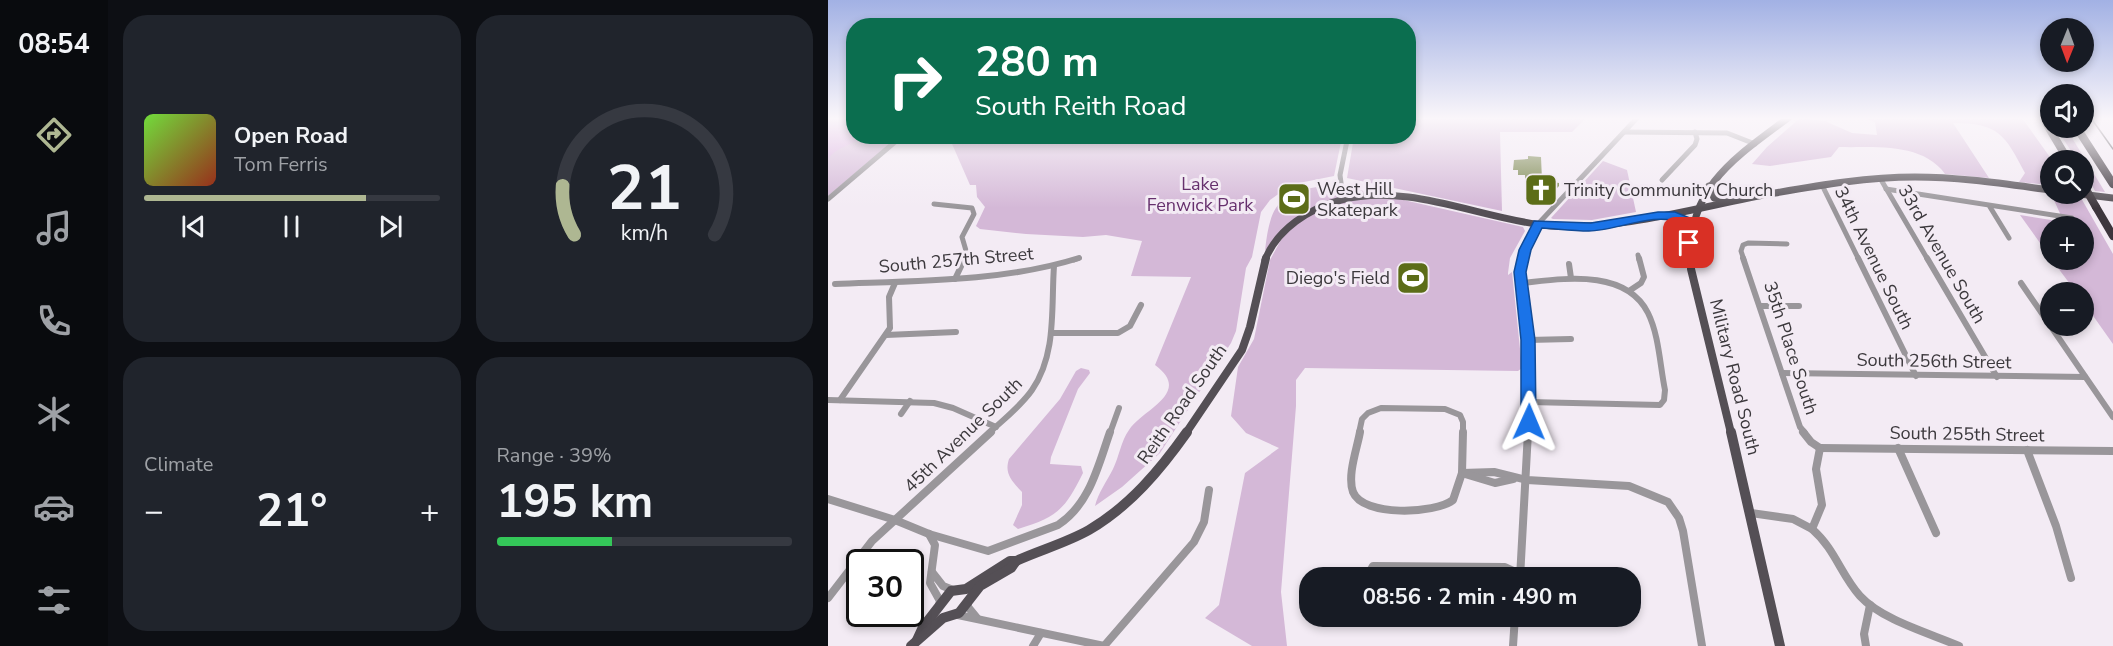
<!DOCTYPE html>
<meta charset="utf-8">
<style>
body{margin:0;font-family:"Nunito Sans",sans-serif;background:#20242c;color:#f1f3f6;height:100vh;display:flex;flex-direction:column;font-size:22px;white-space:nowrap}
*{box-sizing:border-box;margin:0}
p{font-size:20px;color:#9ea1a6}
.icon{flex:none;width:33px;height:33px;fill:none;stroke:currentColor;stroke-width:2;stroke-linecap:round;stroke-linejoin:round}
.map{position:relative;flex:1;overflow:hidden}
.panel{display:flex;flex-direction:column;gap:15px;padding:15px;background:#0d0f14;width:720px}
.panel>*{flex:none}
.guide{position:absolute;left:18px;top:18px;width:570px;height:126px;border-radius:24px;box-shadow:0 3px 9px #0003;background:#0b6e4f;color:#fff;overflow:hidden}
.needle{width:39px;rotate:181deg}
.tools{position:absolute;left:1212px;top:18px;display:grid;gap:12px}
.tools a{display:grid;place-items:center;width:54px;height:54px;border-radius:50%;background:#171b24;box-shadow:0 3px 9px #0003;font-size:30px}
.speed{position:absolute;left:18px;top:549px;display:flex;gap:12px;font-size:30px;font-weight:700;text-align:center}
.speed>*{display:grid;place-content:center;width:78px;height:78px;border-radius:50%;background:#171b24;box-shadow:0 3px 9px #0003;line-height:1}
.speed .limit{border:3px solid #111;border-radius:9px;background:#fff;color:#111}
.pin{position:absolute;display:grid;place-items:center;width:51px;height:51px;color:#fff;margin:-26px;border-radius:12px;box-shadow:0 3px 9px #0006}
.me{position:absolute;width:66px;margin:-33px;rotate:1deg;stroke-linejoin:round;filter:drop-shadow(0 0 4px #0008)}
.turn{display:flex;align-items:center;gap:21px;height:126px;padding:0 30px;font-size:27px}
.turn .icon{width:78px;height:78px;stroke-width:2.5}
.turn b{display:block;font-size:42px;line-height:51px}
.big{font-size:45px;font-weight:700;line-height:1.1}
.panel .card{flex:1;display:flex;flex-direction:column;justify-content:center;gap:9px;min-width:0;padding:0 21px;border-radius:24px;background:#20242c}
.panel .dial{align-items:center;gap:0}
.dial svg{height:156px;overflow:visible;fill:none;stroke:#363941;stroke-width:7;stroke-linecap:round;text-anchor:middle}
.dial text{fill:#f1f3f6;stroke:none}
.song{display:flex;align-items:center;gap:18px}
.cover{width:72px;height:72px;border-radius:9px;background:linear-gradient(135deg,hsl(100 70% 55%),hsl(10 70% 35%))}
.played{height:6px;border-radius:3px;background:linear-gradient(90deg,#aeb792 75%,#363941 75%)}
.keys{display:flex;justify-content:space-around;direction:ltr}
.heat{display:flex;justify-content:space-between;align-items:center;font-size:33px;direction:ltr}
.charge{height:9px;border-radius:4px;background:linear-gradient(90deg,#34c759 39%,#363941 0)}
.panel .tiles{flex:1;display:grid;gap:15px;grid-template-columns:repeat(2,1fr)}
.trip{position:absolute;left:471px;top:567px;width:342px;height:60px;border-radius:24px;background:#171b24;box-shadow:0 3px 9px #0003;font-weight:700;line-height:60px;text-align:center}
main{display:flex;flex:1;min-height:0}
.menu{display:flex;flex-direction:column;width:108px;justify-content:space-around;align-items:center;background:#090b0e;color:#9ea1a6}
.menu .icon{width:42px;height:42px}
.menu .active{color:#aeb792}
.menu b{font-size:27px;color:#f1f3f6}
.map>svg:first-child{display:block}
</style>
<main>
<nav class="menu">
<b>08:54</b>
<svg class="icon active" aria-label="directions" viewBox="0 0 24 24"><path d="M12 3l9 9-9 9-9-9zM9 14v-3h6M13 9l2 2-2 2"/></svg>
<svg class="icon" aria-label="music" viewBox="0 0 24 24"><path d="M9 18V5l10-2v13"/><circle cx="6" cy="18" r="3"/><circle cx="16" cy="16" r="3"/></svg>
<svg class="icon" aria-label="phone" viewBox="0 0 24 24"><path d="M5 4h4l2 5-3 2q2 4 5 5l2-3 5 2v4C11 20 4 13 5 4z"/></svg>
<svg class="icon" aria-label="climate" viewBox="0 0 24 24"><path d="M12 3v18M4 7l16 10M4 17L20 7"/></svg>
<svg class="icon" aria-label="car" viewBox="0 0 24 24"><path d="M5 17H2v-5l4-1 3-4h7l3 4 3 1v5h-3M9 17h6M6 11h13"/><circle cx="7" cy="17" r="2"/><circle cx="17" cy="17" r="2"/></svg>
<svg class="icon" aria-label="filters" viewBox="0 0 24 24"><path d="M4 7h16M4 17h16"/><circle cx="9" cy="7" r="2"/><circle cx="15" cy="17" r="2"/></svg>
</nav>
<section class="panel">
<div class="tiles">
<div class="card">
<div class="song"><i class="cover"></i><div><b>Open Road</b><p>Tom Ferris</p></div></div>
<div class="played"></div>
<div class="keys"><svg class="icon" aria-label="previous" viewBox="0 0 24 24"><path d="M18 5L8 12l10 7zM5 5v14"/></svg><svg class="icon" aria-label="pause" viewBox="0 0 24 24"><path d="M8 5v14M16 5v14"/></svg><svg class="icon" aria-label="next" viewBox="0 0 24 24"><path d="M6 5l10 7-10 7zM19 5v14"/></svg></div>
</div>
<div class="card dial"><svg viewBox="0 0 100 80">
<path d="M14 69A42 42 0 1 1 86 69"/>
<path d="M14 69A42 42 0 0 1 8 44" stroke="#aeb792"/>
<text x="50" y="56" font-size="32" font-weight="700">21</text>
<text x="50" y="72" font-size="11">km/h</text>
</svg></div>
<div class="card"><p>Climate</p>
<div class="heat"><a>−</a><b class="big">21°</b><a>+</a></div>
</div>
<div class="card"><p>Range · 39%</p><b class="big">195 km</b><div class="charge"></div></div>
</div>
</section>
<div class="map">
<svg width="1285" height="646" viewBox="0 0 1285 646">
<rect width="100%" height="100%" fill="#f3ebf4"/>
<g fill="#d4b8d7">
<path d="M0,118H25L26,136L70,137L0,196Z"/>
<path d="M581,118H758L744,132H672L674,211L519,178L526,137L580,136Z"/>
<path d="M972,118L997,121L1024,133L1049,135L1047,122L1034,118H1194L1224,160L1222,185L1191,182L1197,173C1177,135 1171,123 1125,123L1161,178L1117,174C1094,142 1046,148 1011,147L1003,157L942,166L924,164L939,147Z"/>
<path d="M1228,128H1238L1277,192L1267,191L1256,171V160H1249Z"/>
<path d="M121,137H514L506,176L471,183L456,190L442,200L433,212L424,257L418,268L408,331L403,343L332,453L294,487L267,506C270,493 279,481 285,469C291,457 293,441 301,430C315,409 365,393 327,365L363,277L303,276L314,241L278,235L255,237L198,234L152,229L148,226L157,207L149,197L148,185H142Z"/>
<path d="M775,161L799,170L808,212L764,220L725,219L723,218Z"/>
<path d="M495,186L518,187L695,227L697,231L682,258L680,273V275L684,272L694,368L690,371L477,368L468,380V406L453,592L459,646H424L377,618L391,605L417,473L451,448L418,433L403,416L410,367L426,339L442,260L454,238L445,240L437,251C442,207 449,192 495,186Z"/>
<path d="M1224,196L1253,198L1285,254V344L1256,303V292H1248L1224,260H1256V226H1222V257L1192,215L1236,222Z"/>
<path d="M253,368L261,370L262,373L250,389L223,457L222,464L253,466L255,473C237,509 230,517 190,529L185,525L194,505V492C184,481 176,474 181,459L232,399L248,371Z"/>
</g>
<path fill="#d9acde" d="M0,118H25L26,136L38,137C26,144 8,147 0,159Z"/>
<path fill="#748246" d="M700,156L713,157L714,180L731,183V186L726,191L713,190V199L704,198L703,194H698L697,175H690V170H685L686,160L700,159Z"/>
<g fill="none" stroke-linecap="round" stroke-linejoin="round">
<g stroke="#99969a" stroke-width="5">
<path d="M796,132L899,133L927,144"/>
<path d="M1052,178L1100,260"/>
<path d="M834,180L867,145L869,139L867,132"/>
<path d="M994,185L1031,260"/>
<path d="M1058,189L1244,218"/>
<path d="M0,199L74,136"/>
<path d="M515,199L512,175L520,136"/>
<path d="M106,204L144,208L146,214L134,237L139,254L136,260"/>
<path d="M1162,207L1181,238"/>
<path d="M810,255L811,260"/>
<path d="M246,260L251,258"/>
<path d="M695,260L710,224L809,118"/>
<path d="M916,260L913,251L915,245L920,243L959,244"/>
</g>
<g stroke="#99969a" stroke-width="6">
<path d="M696,258L693,264L700,340V433"/>
<path d="M915,258L972,427L977,433"/>
<path d="M1030,258L1088,376"/>
<path d="M1099,258L1169,377"/>
<path d="M741,264L743,278"/>
<path d="M127,279L137,258"/>
<path d="M693,283C734,279 797,268 820,313C831,335 832,366 837,390L836,400L832,405L701,402"/>
<path d="M1193,283L1285,417"/>
<path d="M7,284C86,281 175,282 251,258"/>
<path d="M801,291L813,283L816,277L811,258"/>
<path d="M933,306H971"/>
<path d="M224,333H290L302,326L313,305"/>
<path d="M58,335L128,332"/>
<path d="M700,340L743,339"/>
<path d="M954,373L1257,377"/>
<path d="M0,400L106,403L125,408L168,427"/>
<path d="M12,400L62,328L61,297L67,283"/>
<path d="M73,414L82,401"/>
<path d="M161,433C176,419 193,406 204,390C229,354 223,307 226,266"/>
<path d="M282,433L291,408"/>
<path d="M531,433L534,419L540,413L553,408L617,409L632,415L635,422V433"/>
</g>
<g stroke="#99969a" stroke-width="8">
<path d="M532,432C529,449 519,475 525,492C535,517 607,514 625,500L634,473L635,432"/>
<path d="M975,432L983,442L992,448"/>
<path d="M992,448L1285,451"/>
<path d="M992,448L988,469L994,505L984,529C1007,549 1013,575 1032,596C1054,620 1101,633 1131,646"/>
<path d="M1070,448L1108,533"/>
<path d="M1199,450L1228,526L1243,578"/>
<path d="M634,473L666,472L699,480L801,486L840,502L851,518L855,531L874,646"/>
<path d="M637,474L667,483L685,479"/>
<path d="M0,499L67,520L101,534L160,551L230,525C262,504 270,466 282,432"/>
<path d="M923,513L965,519L984,529"/>
<path d="M101,534L107,545L102,583L112,601L111,605"/>
<path d="M104,572L115,586L125,590"/>
<path d="M538,578L545,566L677,567L692,574L732,578"/>
<path d="M692,578L700,432"/>
<path d="M0,598L44,541L163,432"/>
<path d="M140,601V607L149,618"/>
<path d="M130,615L276,646"/>
<path d="M205,646L213,633"/>
<path d="M276,646L366,542L376,522L381,490"/>
<path d="M685,646L687,616"/>
<path d="M1038,646L1036,634L1042,605"/>
</g>
<g stroke="#544f55" stroke-width="7">
<path d="M881,186L886,198L899,200"/>
<path d="M1252,194L1285,198"/>
<path d="M437,260C449,229 482,208 513,200C583,182 654,220 723,226C794,231 877,205 947,193C993,185 1040,177 1087,177C1132,177 1177,184 1222,190"/>
<path d="M863,260C859,187 908,157 960,118"/>
</g>
<g stroke="#544f55" stroke-width="8">
<path d="M863,258V269L903,433"/>
<path d="M358,433L414,350L422,327L438,258"/>
</g>
<g stroke="#544f55" stroke-width="10">
<path d="M903,432L952,646"/>
<path d="M89,640L95,627L123,591L138,589L182,561H188C212,550 238,543 261,530C302,506 332,470 359,432"/>
<path d="M83,646L115,618L131,613L152,586L183,568L188,561"/>
</g>
<g stroke="#3d363d" stroke-width="8">
<path d="M1215,118L1240,160"/>
<path d="M1249,128L1285,184"/>
<path d="M1268,207L1285,236"/>
</g>
<path stroke="#524e53" stroke-width="1.5" d="M1263,118L1285,149"/>
<path stroke="#3d363d" stroke-width="8" d="M1256,186L1268,207"/>
</g>
<linearGradient id="sky" x2="0" y2="1"><stop stop-color="#a2b1e4"/><stop offset="0.57" stop-color="#faf6fa"/><stop offset="1" stop-color="#faf6fa" stop-opacity="0"/></linearGradient>
<rect width="1285" height="208" fill="url(#sky)"/>
<path fill="#1a73e8" stroke="#114b97" stroke-width="1.5" d="M830,212H847L862,218L868,234L865,246H856L852,223C829,211 787,231 761,231C745,231 730,229 714,228L703,250L698,272L707,340L708,422L706,426L701,428L695,426L693,422V340L686,272L691,250L706,221L763,223Z"/>
<defs>
<g id="church-square" transform="scale(1.725)"><rect x="-9" y="-9" width="18" height="18" rx="4" fill="#5c6d18" stroke="#f3ebf4"/><path d="M-1.2-6h2.4v3.5h3.3v2.4h-3.3V6h-2.4V-.1h-3.3v-2.4h3.3Z" fill="#fff"/></g>
<g id="stadium-square" transform="scale(1.725)"><rect x="-9" y="-9" width="18" height="18" rx="4" fill="#5c6d18" stroke="#f3ebf4"/><path d="M0-5a6.5 5 0 1 0 0 10a6.5 5 0 1 0 0-10ZM-3.5-1.8h7v3.6h-7Z" fill="#fff"/></g>
</defs>
<g fill-rule="evenodd">
<use href="#church-square" x="713" y="190"/>
<use href="#stadium-square" x="466" y="199"/>
<use href="#stadium-square" x="585" y="278"/>
</g>
<g text-anchor="middle" stroke-width="6" stroke-linejoin="round" paint-order="stroke">
<g font-size="18" fill="#66306d" stroke="#f3ebf4">
<text x="372" y="190">Lake<tspan x="372" dy="21">Fenwick Park</tspan></text>
</g>
<g font-size="18" fill="#3c393d" stroke="#f3ebf4" text-anchor="start">
<text x="489" y="195">West Hill<tspan x="489" dy="21">Skatepark</tspan></text>
<text x="736" y="196">Trinity Community Church</text>
<text x="562" y="284" text-anchor="end">Diego's Field</text>
</g>
<g font-size="18" fill="#3c393d" stroke="#f3ebf4">
<text transform="translate(1114 254) rotate(60)" y="6">33rd Avenue South</text>
<text transform="translate(1046 258) rotate(64)" y="6">34th Avenue South</text>
<text transform="translate(128 260) rotate(-5)" y="6">South 257th Street</text>
<text transform="translate(963 348) rotate(72)" y="6">35th Place South</text>
<text transform="translate(1106 361) rotate(1)" y="6">South 256th Street</text>
<text transform="translate(907 377) rotate(76)" y="6">Military Road South</text>
<text transform="translate(354 404) rotate(-55)" y="6">Reith Road South</text>
<text transform="translate(1139 434) rotate(1)" y="6">South 255th Street</text>
<text transform="translate(135 435) rotate(-44)" y="6">45th Avenue South</text>
</g>
</g>
</svg>
<div class="tools">
<a><svg class="needle" viewBox="-14 -14 28 28"><path d="M0-13l5 13h-10z" fill="#e53935"/><path d="M0 13l5-13h-10z" fill="#9ea1a6"/></svg></a>
<a><svg class="icon" aria-label="sound" viewBox="0 0 24 24"><path d="M4 9h4l5-4v14l-5-4H4zM17 9q2 3 0 6"/></svg></a>
<a><svg class="icon" aria-label="search" viewBox="0 0 24 24"><circle cx="10" cy="10" r="6"/><path d="M15 15l6 6"/></svg></a>
<a>+</a>
<a>−</a>
</div>
<div class="speed"><div class="limit">30</div></div>
<div class="pin" style="left:861px;top:243px;background:#d93025"><svg class="icon" aria-label="arrive" viewBox="0 0 24 24"><path d="M6 21V4h12l-3 4 3 4H6"/></svg></div>
<svg class="me" style="left:701px;top:422px" viewBox="-20 -20 40 40"><path d="M0-17L14 15 0 8-14 15z" fill="#1a73e8" stroke="#fff" stroke-width="4"/></svg>
<div class="trip">08:56 · 2 min · 490 m</div>
<div class="guide">
<div class="turn"><svg class="icon" aria-label="right" viewBox="0 0 24 24"><path d="M7 20v-9h11M14 6l5 5-5 5"/></svg><div><b>280 m</b>South Reith Road</div></div>
</div>
</div>
</main>
